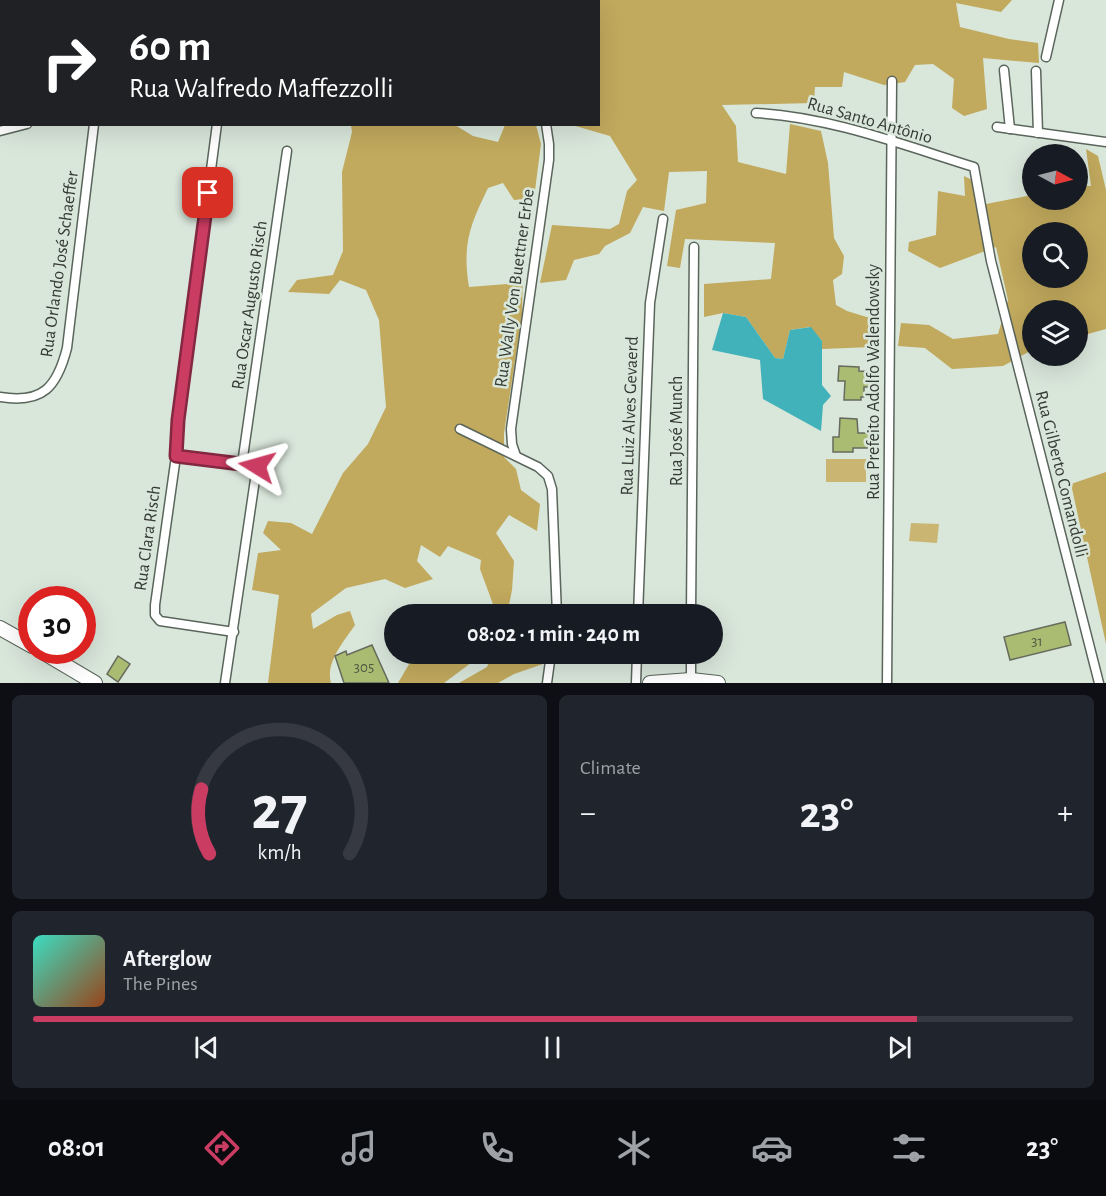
<!DOCTYPE html>
<meta charset="utf-8">
<style>
body{margin:0;font-family:"Alegreya Sans",sans-serif;background:#20242c;color:#f1f3f6;height:100vh;display:flex;flex-direction:column;font-size:22px;white-space:nowrap}
*{box-sizing:border-box;margin:0}
p{font-size:20px;color:#9ea1a6}
.icon{flex:none;width:33px;height:33px;fill:none;stroke:currentColor;stroke-width:2;stroke-linecap:round;stroke-linejoin:round}
.map{position:relative;height:683px;overflow:hidden}
.sheet{display:flex;flex-direction:column;gap:12px;padding:12px;background:#0d0f14;flex:1}
.sheet>*{flex:none}
.banner{position:absolute;left:0px;top:0px;width:600px;height:126px;box-shadow:0 6px 24px #0002;background:#202124;color:#fff;overflow:hidden}
.needle{width:39px;rotate:97deg}
.buttons{position:absolute;left:1022px;top:144px;display:grid;gap:12px}
.buttons a{display:grid;place-items:center;width:66px;height:66px;border-radius:50%;background:#171b24;box-shadow:0 6px 24px #0002;font-size:30px}
.speed{position:absolute;left:18px;top:586px;display:flex;gap:12px;font-size:30px;font-weight:700;text-align:center}
.speed>*{display:grid;place-content:center;width:78px;height:78px;border-radius:50%;background:#171b24;box-shadow:0 6px 24px #0002;line-height:1}
.speed .limit{border:9px solid #d22;background:#fff;color:#111}
.pin{position:absolute;display:grid;place-items:center;width:51px;height:51px;color:#fff;margin:-26px;border-radius:12px;box-shadow:0 3px 9px #0006}
.me{position:absolute;width:66px;margin:-33px;rotate:278deg;stroke-linejoin:round;filter:drop-shadow(0 0 4px #0008)}
.turn{display:flex;align-items:center;gap:21px;height:126px;padding:0 30px;font-size:27px}
.turn .icon{width:78px;height:78px;stroke-width:2.5}
.turn b{display:block;font-size:42px;line-height:51px}
.big{font-size:45px;font-weight:700;line-height:1.1}
.sheet .widget{flex:1;display:flex;flex-direction:column;justify-content:center;gap:9px;min-width:0;padding:0 21px;border-radius:9px;background:#20242c}
.sheet .dial{align-items:center;gap:0}
.dial svg{height:156px;overflow:visible;fill:none;stroke:#363941;stroke-width:7;stroke-linecap:round;text-anchor:middle}
.dial text{fill:#f1f3f6;stroke:none}
.song{display:flex;align-items:center;gap:18px}
.cover{width:72px;height:72px;border-radius:9px;background:linear-gradient(135deg,hsl(170 70% 55%),hsl(20 70% 35%))}
.played{height:6px;border-radius:3px;background:linear-gradient(90deg,#cb3c62 85%,#363941 85%)}
.keys{display:flex;justify-content:space-around;direction:ltr}
.heat{display:flex;justify-content:space-between;align-items:center;font-size:33px;direction:ltr}
.sheet .tiles{flex:1;display:grid;gap:12px;grid-template-columns:1fr 1fr}
.widget:last-child{grid-column:span 2}
.trip{position:absolute;left:384px;top:604px;width:339px;height:60px;border-radius:30px;background:#171b24;box-shadow:0 6px 24px #0002;font-weight:700;line-height:60px;text-align:center}
.menu{display:flex;height:96px;justify-content:space-around;align-items:center;background:#090b0e;color:#9ea1a6}
.menu .icon{width:42px;height:42px}
.menu .on{color:#cb3c62}
.menu b{font-size:27px;color:#f1f3f6}
.map>svg:first-child{display:block}
</style>
<div class="map">
<svg width="1106" height="683" viewBox="0 0 1106 683">
<rect width="100%" height="100%" fill="#d9e6da"/>
<g fill="#cbb572">
<rect x="826" y="459" width="40" height="23"/>
<path d="M911,523L939,524L937,543L909,541Z"/>
</g>
<g fill="#c1a95d" fill-rule="evenodd">
<path d="M518,0H1012L1001,12L956,3L960,27L1009,39L1038,43L1039,63L983,58L987,109L964,116L952,108L954,79L933,64L915,65L905,82L884,85L844,72L842,87H815L814,103L722,105L736,126L738,162L786,174L790,124L821,131L828,163L834,238L844,256L842,274L833,280L836,305L847,311L873,319L872,347L822,349V341L810,327L790,330L783,359L775,358L746,317L723,313L704,317V284L771,279L775,243L685,239L680,268L667,266L676,210L706,203L707,171L669,172L664,211L643,207L630,233L605,246L599,254L574,260L566,280L540,283L552,225L610,229L619,224L627,191L637,180L610,136L572,125L598,124V2Z"/>
<path d="M351,125H455L473,136L498,142L505,125H536L541,144L534,198L514,200L503,183L488,188C470,225 462,244 469,287L507,284L523,269L522,315L504,433V457L516,469L521,490L540,504L537,531L509,515L496,533L514,561L512,590L507,615H497L480,569L481,560L448,546L440,557L421,545L417,561L433,579L405,588L385,579L346,588L311,614L313,629L337,615L350,611L355,625C344,641 325,663 331,683H268L279,595L252,590L258,553L281,550L263,533L268,521L291,523L312,534L343,473L368,444L386,407L379,320L366,290L340,280L329,294L288,292L297,280L333,275L343,251L342,172L352,132Z"/>
<path d="M1086,149L1098,156L1106,190V329L1077,337V310H1032V350L1003,366L952,369L925,348L898,346L901,323L929,325L953,339L998,334L1008,300L996,247L940,268L908,251L909,242L936,235L938,191L965,196L964,176L972,180L976,206L1032,195V200H1077V185L1091,186ZM1032,232H1077V278H1032Z"/>
<path d="M1106,472V644L1071,484Z"/>
<path d="M415,654H483L444,683H398Z"/>
<path d="M492,654H538L543,664L514,674L498,683H459L487,667Z"/>
</g>
<path fill="#41b1ba" d="M723,313L746,317L775,358L783,359L790,330L811,327L822,341V385L831,396L823,405L821,431L763,399L760,360L712,350Z"/>
<g fill="#aabc72" stroke="#676b5d" stroke-width="1.5">
<path d="M839,366L859,367V371L876,372L875,387H864V397H861V400H844L845,381H838Z"/>
<path d="M840,418L857,419L858,433H870V448H853V452H833V437H839Z"/>
<path d="M1065,622L1071,645L1010,660L1004,637Z"/>
<path d="M372,645L389,683H344L335,656L346,651L347,655Z"/>
<path d="M118,656L130,664L118,682L107,674Z"/>
</g>
<g fill="none" stroke-linecap="round" stroke-linejoin="round">
<g stroke="#5a655b" stroke-width="11">
<g id="minor">
<path d="M508,0V2"/>
<path d="M111,2V0"/>
<path d="M233,2L234,0"/>
<path d="M1046,57L1059,0"/>
<path d="M1004,70L1010,129"/>
<path d="M1036,71L1038,133"/>
<path d="M756,113C830,117 903,145 974,167L991,261L1099,683"/>
<path d="M217,124L178,420L176,456L155,605V615L160,621L234,632"/>
<path d="M997,127L1106,142"/>
<path d="M0,131L27,124"/>
<path d="M0,397C43,404 57,387 67,348L94,124"/>
<path d="M460,429L538,467L548,476L552,489L557,615"/>
<path d="M176,456L257,466L225,683"/>
<path d="M516,456L512,444L511,429L549,160V144L546,124"/>
<path d="M242,464L287,151"/>
<path d="M638,615L650,303L663,219"/>
<path d="M691,615L694,247"/>
<path d="M691,680V654"/>
<path d="M547,683L551,654"/>
<path d="M636,683L637,654"/>
<path d="M887,683L892,81"/>
</g>
</g>
<g stroke="#5a655b" stroke-width="16">
<g id="primary">
<path d="M0,628L32,646"/>
<path d="M41,651L95,683"/>
<path d="M650,683L691,680L718,683"/>
</g>
</g>
<use href="#minor" stroke="#fff" stroke-width="8"/>
<use href="#primary" stroke="#fff" stroke-width="14"/>
</g>
<g fill="none" stroke-linecap="round" stroke-linejoin="round">
<g stroke="#842740" stroke-width="15">
<path id="route" d="M208,193L178,420L176,456L257,466"/>
</g>
<use href="#route" stroke="#cb3c62" stroke-width="10"/>
</g>
<g text-anchor="middle" stroke-width="5" stroke-linejoin="round" paint-order="stroke">
<g font-size="15" fill="#525a44">
<text x="1037" y="646">31</text>
<text x="364" y="672">305</text>
</g>
<g font-size="18" fill="#353a35" stroke="#d9e6da">
<text transform="translate(870 120) rotate(16)" y="6">Rua Santo Antônio</text>
<text transform="translate(59 264) rotate(-82)" y="6">Rua Orlando José Schaeffer</text>
<text transform="translate(514 288) rotate(-82)" y="6">Rua Wally Von Buettner Erbe</text>
<text transform="translate(249 305) rotate(-82)" y="6">Rua Oscar Augusto Risch</text>
<text transform="translate(873 382) rotate(-90)" y="6">Rua Prefeito Adolfo Walendowsky</text>
<text transform="translate(629 416) rotate(-88)" y="6">Rua Luiz Alves Gevaerd</text>
<text transform="translate(676 431) rotate(-90)" y="6">Rua José Munch</text>
<text transform="translate(1062 474) rotate(76)" y="6">Rua Gilberto Comandolli</text>
<text transform="translate(147 538) rotate(-82)" y="6">Rua Clara Risch</text>
</g>
</g>
</svg>
<div class="buttons">
<a><svg class="needle" viewBox="-14 -14 28 28"><path d="M0-13l5 13h-10z" fill="#e53935"/><path d="M0 13l5-13h-10z" fill="#9ea1a6"/></svg></a>
<a><svg class="icon" aria-label="search" viewBox="0 0 24 24"><circle cx="10" cy="10" r="6"/><path d="M15 15l6 6"/></svg></a>
<a><svg class="icon" aria-label="layers" viewBox="0 0 24 24"><path d="M12 4l9 5-9 5-9-5zM3 14l9 5 9-5"/></svg></a>
</div>
<div class="speed"><div class="limit">30</div></div>
<div class="pin" style="left:208px;top:193px;background:#d93025"><svg class="icon" aria-label="arrive" viewBox="0 0 24 24"><path d="M6 21V4h12l-3 4 3 4H6"/></svg></div>
<svg class="me" style="left:257px;top:466px" viewBox="-20 -20 40 40"><path d="M0-17L14 15 0 8-14 15z" fill="#cb3c62" stroke="#fff" stroke-width="4"/></svg>
<div class="trip">08:02 · 1 min · 240 m</div>
<div class="banner">
<div class="turn"><svg class="icon" aria-label="right" viewBox="0 0 24 24"><path d="M7 20v-9h11M14 6l5 5-5 5"/></svg><div><b>60 m</b>Rua Walfredo Maffezzolli</div></div>
</div>
</div>
<section class="sheet">
<div class="tiles">
<div class="widget dial"><svg viewBox="0 0 100 80">
<path d="M14 69A42 42 0 1 1 86 69"/>
<path d="M14 69A42 42 0 0 1 10 36" stroke="#cb3c62"/>
<text x="50" y="56" font-size="32" font-weight="700">27</text>
<text x="50" y="72" font-size="11">km/h</text>
</svg></div>
<div class="widget"><p>Climate</p>
<div class="heat"><a>−</a><b class="big">23°</b><a>+</a></div>
</div>
<div class="widget">
<div class="song"><i class="cover"></i><div><b>Afterglow</b><p>The Pines</p></div></div>
<div class="played"></div>
<div class="keys"><svg class="icon" aria-label="previous" viewBox="0 0 24 24"><path d="M18 5L8 12l10 7zM5 5v14"/></svg><svg class="icon" aria-label="pause" viewBox="0 0 24 24"><path d="M8 5v14M16 5v14"/></svg><svg class="icon" aria-label="next" viewBox="0 0 24 24"><path d="M6 5l10 7-10 7zM19 5v14"/></svg></div>
</div>
</div>
</section>
<nav class="menu">
<b>08:01</b>
<svg class="icon on" aria-label="directions" viewBox="0 0 24 24"><path d="M12 3l9 9-9 9-9-9zM9 14v-3h6M13 9l2 2-2 2"/></svg>
<svg class="icon" aria-label="music" viewBox="0 0 24 24"><path d="M9 18V5l10-2v13"/><circle cx="6" cy="18" r="3"/><circle cx="16" cy="16" r="3"/></svg>
<svg class="icon" aria-label="phone" viewBox="0 0 24 24"><path d="M5 4h4l2 5-3 2q2 4 5 5l2-3 5 2v4C11 20 4 13 5 4z"/></svg>
<svg class="icon" aria-label="climate" viewBox="0 0 24 24"><path d="M12 3v18M4 7l16 10M4 17L20 7"/></svg>
<svg class="icon" aria-label="car" viewBox="0 0 24 24"><path d="M5 17H2v-5l4-1 3-4h7l3 4 3 1v5h-3M9 17h6M6 11h13"/><circle cx="7" cy="17" r="2"/><circle cx="17" cy="17" r="2"/></svg>
<svg class="icon" aria-label="filters" viewBox="0 0 24 24"><path d="M4 7h16M4 17h16"/><circle cx="9" cy="7" r="2"/><circle cx="15" cy="17" r="2"/></svg>
<b>23°</b>
</nav>
